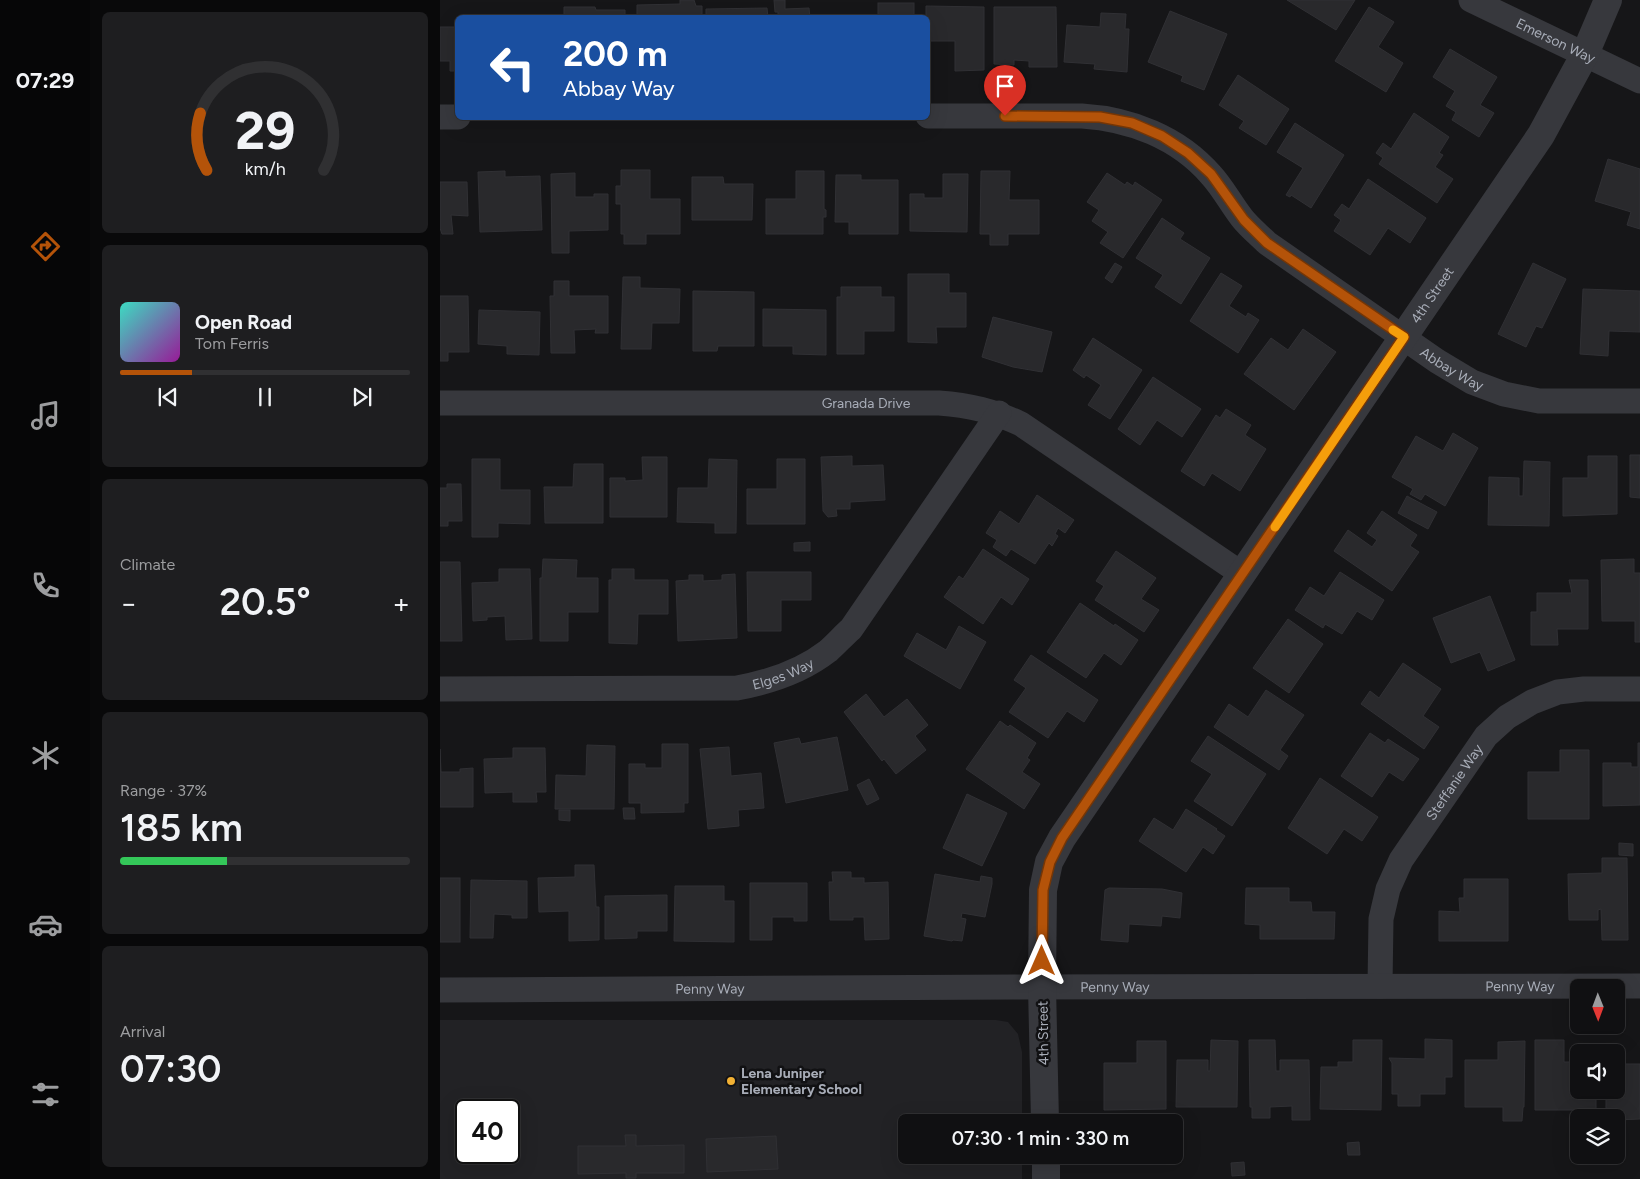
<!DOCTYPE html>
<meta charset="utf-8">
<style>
body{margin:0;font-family:Figtree,sans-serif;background:#1e1e20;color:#f1f3f6;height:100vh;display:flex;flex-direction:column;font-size:19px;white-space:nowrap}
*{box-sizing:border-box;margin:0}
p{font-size:16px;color:#9c9d9f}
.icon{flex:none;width:28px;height:28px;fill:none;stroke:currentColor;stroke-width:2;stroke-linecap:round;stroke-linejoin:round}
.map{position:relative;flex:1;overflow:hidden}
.details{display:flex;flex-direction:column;gap:12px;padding:12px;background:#09090a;width:350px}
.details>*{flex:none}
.banner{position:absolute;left:15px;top:15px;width:475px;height:105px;border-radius:8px;box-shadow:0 5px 20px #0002,0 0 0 1px #303032;background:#1a4fa0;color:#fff;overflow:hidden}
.needle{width:32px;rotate:179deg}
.fabs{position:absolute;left:1130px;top:979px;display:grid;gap:10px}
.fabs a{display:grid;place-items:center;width:55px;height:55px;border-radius:8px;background:#101012;box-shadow:0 5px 20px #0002,0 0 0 1px #303032;font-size:25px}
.speed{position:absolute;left:15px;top:1099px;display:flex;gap:10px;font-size:25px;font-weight:700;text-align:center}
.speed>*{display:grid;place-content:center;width:65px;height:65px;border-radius:50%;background:#101012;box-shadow:0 5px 20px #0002,0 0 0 1px #303032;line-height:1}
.speed .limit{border:2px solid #111;border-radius:8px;background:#fff;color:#111}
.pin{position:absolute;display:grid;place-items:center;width:42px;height:42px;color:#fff;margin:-51px -21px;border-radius:50% 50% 50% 0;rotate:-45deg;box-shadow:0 0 5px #0007}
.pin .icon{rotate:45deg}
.me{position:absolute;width:55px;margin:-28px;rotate:0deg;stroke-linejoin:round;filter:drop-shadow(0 0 4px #0008)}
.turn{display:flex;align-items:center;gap:18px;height:105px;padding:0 25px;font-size:22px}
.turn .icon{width:65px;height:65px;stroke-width:2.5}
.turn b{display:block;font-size:35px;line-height:42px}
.big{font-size:38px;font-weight:600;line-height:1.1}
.details .card{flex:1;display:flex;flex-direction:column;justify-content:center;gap:8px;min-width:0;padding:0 18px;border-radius:8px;background:#1e1e20}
.details .dial{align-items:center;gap:0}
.dial svg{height:130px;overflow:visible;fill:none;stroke:#303032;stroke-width:7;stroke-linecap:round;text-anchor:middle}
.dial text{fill:#f1f3f6;stroke:none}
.song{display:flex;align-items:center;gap:15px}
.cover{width:60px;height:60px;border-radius:8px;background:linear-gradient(135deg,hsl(170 70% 55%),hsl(300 70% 35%))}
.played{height:5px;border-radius:2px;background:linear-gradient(90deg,#b45309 25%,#303032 25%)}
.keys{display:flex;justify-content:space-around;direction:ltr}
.heat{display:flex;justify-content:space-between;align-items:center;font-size:28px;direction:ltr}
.charge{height:8px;border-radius:4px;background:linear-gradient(90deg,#34c759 37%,#303032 0)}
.trip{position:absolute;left:458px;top:1114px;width:285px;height:50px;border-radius:8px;background:#101012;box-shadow:0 5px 20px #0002,0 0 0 1px #303032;font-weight:600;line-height:50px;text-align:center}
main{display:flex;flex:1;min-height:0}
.menu{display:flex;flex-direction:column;width:90px;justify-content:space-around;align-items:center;background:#060607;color:#9c9d9f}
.menu .icon{width:35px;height:35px}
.menu .active{color:#b45309}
.menu b{font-size:22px;color:#f1f3f6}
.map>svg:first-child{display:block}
</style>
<main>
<nav class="menu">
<b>07:29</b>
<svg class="icon active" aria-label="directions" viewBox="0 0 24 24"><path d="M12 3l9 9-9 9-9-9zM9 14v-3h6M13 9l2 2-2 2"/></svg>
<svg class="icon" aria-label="music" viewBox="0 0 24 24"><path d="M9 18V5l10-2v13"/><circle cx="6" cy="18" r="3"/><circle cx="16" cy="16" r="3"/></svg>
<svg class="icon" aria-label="phone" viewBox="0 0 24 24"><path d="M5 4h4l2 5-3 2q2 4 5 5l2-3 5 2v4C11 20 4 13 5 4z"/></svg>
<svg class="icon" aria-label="climate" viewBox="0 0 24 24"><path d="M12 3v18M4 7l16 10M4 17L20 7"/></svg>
<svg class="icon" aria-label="car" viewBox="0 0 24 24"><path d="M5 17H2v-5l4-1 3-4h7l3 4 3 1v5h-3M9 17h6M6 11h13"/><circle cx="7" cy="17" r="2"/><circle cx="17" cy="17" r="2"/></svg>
<svg class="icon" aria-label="filters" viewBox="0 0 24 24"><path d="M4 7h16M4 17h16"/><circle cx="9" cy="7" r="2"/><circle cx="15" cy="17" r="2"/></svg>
</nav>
<section class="details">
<div class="card dial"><svg viewBox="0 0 100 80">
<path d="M14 69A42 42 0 1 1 86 69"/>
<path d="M14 69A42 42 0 0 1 10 34" stroke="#b45309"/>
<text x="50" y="56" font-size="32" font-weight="700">29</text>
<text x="50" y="72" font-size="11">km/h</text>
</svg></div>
<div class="card">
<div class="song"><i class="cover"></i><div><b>Open Road</b><p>Tom Ferris</p></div></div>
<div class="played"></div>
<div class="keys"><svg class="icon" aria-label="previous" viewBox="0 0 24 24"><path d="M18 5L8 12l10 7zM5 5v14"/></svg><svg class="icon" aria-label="pause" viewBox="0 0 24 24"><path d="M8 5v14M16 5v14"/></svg><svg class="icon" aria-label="next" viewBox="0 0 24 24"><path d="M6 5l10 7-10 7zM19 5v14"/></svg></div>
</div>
<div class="card"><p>Climate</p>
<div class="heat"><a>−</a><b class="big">20.5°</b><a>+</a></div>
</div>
<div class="card"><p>Range · 37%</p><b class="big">185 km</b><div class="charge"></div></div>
<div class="card"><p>Arrival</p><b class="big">07:30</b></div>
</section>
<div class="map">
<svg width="1200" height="1179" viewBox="0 0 1200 1179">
<rect width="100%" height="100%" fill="#161618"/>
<path fill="#222225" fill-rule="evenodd" d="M0,1020H556L568,1022L578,1034L582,1052V1122H466V1155H582V1179H0ZM26,1110H69V1152H26Z"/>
<g fill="#29292c" stroke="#303034">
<path d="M240,0H254L256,6H262V18H197V5L240,4Z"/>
<path d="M334,0H345V9L369,8L370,18H338V12H335Z"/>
<path d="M847,0H915L896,30Z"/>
<rect x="438" y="3" width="36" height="15"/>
<path d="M486,6L544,7V70L515,71V41H488V18H486Z"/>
<path d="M124,7H155L156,10H185V18H124Z"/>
<path d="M554,7H616L617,67H589V61L574,60V65L554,64Z"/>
<path d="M929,7L954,22L938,47L963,63L946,92L895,61Z"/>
<path d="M327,8L328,18H266V9Z"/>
<path d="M730,11L787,34L764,90L741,81L743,76L708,62Z"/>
<path d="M661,13L686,14L685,29H689L687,72L654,69L655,64L624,62L627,25L660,27Z"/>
<path d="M0,27H18V71H10V61H0Z"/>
<path d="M1010,49L1057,77L1040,105L1054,113L1039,137L1012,120L1016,112L1006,106L1015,91L993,77Z"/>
<path d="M798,75L849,109L826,145L799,128L804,121L779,105Z"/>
<path d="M974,113L1009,137L999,153L1003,155L995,167L1013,179L997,203L939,164L943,158L936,153L943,143L951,149Z"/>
<path d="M855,123L904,155L871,208L851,195L850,197L846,195L863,168L837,152Z"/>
<path d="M1168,159L1200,169V229L1187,225L1191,212L1155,201Z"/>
<path d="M181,170H210V199H240V234H206V244H184V234H181V204H176V186H181Z"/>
<path d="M65,171V177L100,176L102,230L40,232L38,172Z"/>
<path d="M356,171H384V209L386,210V217H383V234H326V199H356Z"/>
<path d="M541,171H570L569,200H599V234H568V245H550V234H540Z"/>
<path d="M135,173V197H154V194H168V230L129,231V253H112L111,174Z"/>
<path d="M667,173L685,185L687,182L693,186L695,182L722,200L683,258L660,243L668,232L652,221L659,210L647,202Z"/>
<path d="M503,174H528L527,232L470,231V194H484V198H503Z"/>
<path d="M396,175H421V180H458V234H409V222H395Z"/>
<path d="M252,177H283L284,184H313L312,220H252Z"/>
<path d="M928,179L986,218L970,243L948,228L930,255L894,231L901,220L894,215L902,204L909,209Z"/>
<path d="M0,182H27L28,216L11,215L13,234H2L0,228Z"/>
<path d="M722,218L744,233L740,239L770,258L741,304L715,287L723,275L696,258Z"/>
<path d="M675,263L682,267L672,283L665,278Z"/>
<path d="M1093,263L1126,279L1103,326L1102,328L1096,326L1086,347L1058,334Z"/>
<path d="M781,273L802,286L789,306L806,317L808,313L819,320L798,353L750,321Z"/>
<path d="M468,274H509V293H526V327H496L497,343L468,342Z"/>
<path d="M183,277H200V288L240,289L239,323H212L211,349H181Z"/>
<path d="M114,281H129V296H168V333H155L156,329L134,330L135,353H111L110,296H114Z"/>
<path d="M401,287H441V297H454V331H424V354H397V297H401Z"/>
<path d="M1143,289L1200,291V332L1169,331L1168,356L1140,354Z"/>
<path d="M253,291L314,292V346H278L277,351H253Z"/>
<path d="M0,296H28L29,352H8V361H0Z"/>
<path d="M323,309L386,310V355L353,354V346H323Z"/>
<path d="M39,310L100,312L99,355L67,354V346L38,344Z"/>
<path d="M553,317L612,332L602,372L573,367L542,357Z"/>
<path d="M863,329L896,352L854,410L804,374L831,338L848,350Z"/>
<path d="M653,338L702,370L670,419L648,405L661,385L646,375L644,378L633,370Z"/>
<path d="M713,377L761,409L742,437L717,420L700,445L678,429Z"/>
<path d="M786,409L811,425L805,435L826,449L800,491L772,473L764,486L741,471L776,415L780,418Z"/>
<path d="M1013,433L1038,448L1005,506L985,494L981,500L970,494L973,489L952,477L976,436L1003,451Z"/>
<path d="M1190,455H1200V498L1190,497Z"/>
<path d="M412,456V466L443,465L445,500L410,502V509H396L397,516L388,517L383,511L381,457Z"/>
<path d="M1148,456H1177V514L1123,516V478H1148Z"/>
<path d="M202,457H227V517H170V478H185V481L203,480Z"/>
<path d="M32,459H60V490H90V524L58,523V537H32Z"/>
<path d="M269,459L297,460L296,533H275V523L237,522L238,488H268Z"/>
<path d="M337,459H365V524H307V489H337Z"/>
<path d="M1084,461L1110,462L1109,526L1048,525L1049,477L1079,478V496H1083Z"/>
<path d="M134,464H163V523H105L104,487H133Z"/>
<path d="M7,484H21L22,521H8V526H0V488H7Z"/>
<path d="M597,495L634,520L625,533L618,528L615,534L618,536L612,546L609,543L595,564L571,549L566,556L553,547L557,540L546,533L560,511L579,524Z"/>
<path d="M967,496L997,512L988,529L958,513Z"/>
<path d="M942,511L977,535L970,546L979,552L952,591L894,551L908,530L932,547L937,540L927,533Z"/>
<path d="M370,542V551H354V543Z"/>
<path d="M543,549L589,579L572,605L561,597L543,624L504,597L519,576L523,579Z"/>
<path d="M676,551L716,578L701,599L719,610L704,632L655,600L664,586L656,581Z"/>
<path d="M103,559L137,560L136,578H158V612H128V641H100V578H102Z"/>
<path d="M1194,559V573H1200V642H1195V621H1162L1161,560Z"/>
<path d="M0,562H20L22,641H0Z"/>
<path d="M59,569H90L92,639L66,640L65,616L47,617V620L33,621L32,583L59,582Z"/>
<path d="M172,569H194V580H228V614H198L197,644L169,643V580H172Z"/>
<path d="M307,572H371V600H341V631H308Z"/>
<path d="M900,572L944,600L932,620L917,611L902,634L885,624L883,628L855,610L870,587L884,596Z"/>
<path d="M295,574L297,638L238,641L236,581L249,580V575H263V581L282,580V575Z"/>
<path d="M1129,580H1148V629H1117L1118,645H1091V612H1097V593H1132Z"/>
<path d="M1050,596L1075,660L1048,671L1040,652L1011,663L993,618Z"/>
<path d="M640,603L674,626L675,624L698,640L681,665L664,653L646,678L607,652Z"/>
<path d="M848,619L883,644L849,693L813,668Z"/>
<path d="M519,626L546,642L520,689L464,656L477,633L506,650Z"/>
<path d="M591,655L658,700L644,722L627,711L608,738L569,712L586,688L574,680Z"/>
<path d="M963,663L1001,689L983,716L999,727L984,749L921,704L930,691L939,698Z"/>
<path d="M826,690L864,715L840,750L848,756L839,770L774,727L789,704L808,717Z"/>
<path d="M426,694L444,717L467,699L488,725L475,736L486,750L456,774L444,759L442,761L404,712Z"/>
<path d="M560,721L568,727L570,725L596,743L587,758L590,760L582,772L600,784L584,809L526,769Z"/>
<path d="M930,733L945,743L948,739L979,759L963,781L949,772L932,797L901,776Z"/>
<path d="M768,736L826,774L792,826L754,801L772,774L751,761Z"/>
<path d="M397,737L408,790L346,803L334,743L359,738L361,744Z"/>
<path d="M1198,743H1200V805L1163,806V763H1191V767H1198Z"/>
<path d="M222,744H248V803H244V812L201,813V803H189V764H205V768H222Z"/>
<path d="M147,745L175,746L174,809H115L116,775L146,776Z"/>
<path d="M289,747L291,776L321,773L324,808L298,810L299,826L268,829L260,749Z"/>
<path d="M73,748H105L106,792H96L97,802H73V792L45,793L44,759L73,758Z"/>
<path d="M0,749L1,772H20V769L33,768V807H0Z"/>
<path d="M1120,750H1149V819H1088V772H1120Z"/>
<path d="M880,778L938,817L922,841L904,829L887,854L848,828Z"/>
<path d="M429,779L439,799L427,805L417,785Z"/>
<path d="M527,794L567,813L542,866L503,848Z"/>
<path d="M183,808H194L195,819H184Z"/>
<path d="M746,809L777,829L776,830L785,836L773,854L763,847L746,872L699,841L714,818L733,830Z"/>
<path d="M119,810H130V821L119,820Z"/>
<path d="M1179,843L1193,844V856L1179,855Z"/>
<path d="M1162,858H1187L1188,940H1162L1161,909L1158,910V920H1129L1128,874L1162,873Z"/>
<path d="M135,865H154L156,907H159V940L129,941V911L99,912L98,878L135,877Z"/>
<path d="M392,872H411V878H424V883L448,882L449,939L425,940L424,917H413V920H390L389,882H393Z"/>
<path d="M495,874L540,882L541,876L552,878V884L545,917L522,913L521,918L526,919L522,941L513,940L512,941L484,936Z"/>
<rect x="0" y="878" width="20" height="64"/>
<path d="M1024,879H1068V941H999V911L1020,912L1019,898H1024Z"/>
<path d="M31,880L87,881V918H72V915L54,914L53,938H30Z"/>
<path d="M310,883H367V921H354V917H332V940H310Z"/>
<path d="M235,886H284V901H294V942L234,941Z"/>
<path d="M669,888L722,889L742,893L740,918L722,916L721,926L689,924L688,942L661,940L665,890Z"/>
<path d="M806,888H849V902H871L872,912H895L894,939H820V925L805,924Z"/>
<path d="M227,895V931H197V938L165,939V896Z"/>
<path d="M985,1039L1012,1040V1077H1005V1094H980V1106H958V1094H952V1063L949,1058L985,1059Z"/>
<path d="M771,1040L798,1041L797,1107H736L737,1060H768V1071H770Z"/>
<path d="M809,1040H835L836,1071H840V1060H869L870,1120H852V1106L830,1107V1118H812V1107H810Z"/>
<path d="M913,1040H942L941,1110L880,1109L881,1067H898V1062H913Z"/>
<path d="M1095,1040H1124V1062H1138L1139,1090H1161V1099H1156V1111L1148,1116L1140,1110H1095Z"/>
<path d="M697,1041H726V1109L664,1110V1063H697Z"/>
<path d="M1085,1041L1084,1107H1083L1082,1121H1063V1107H1025V1060H1058V1042Z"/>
<path d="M1178,1064H1200V1119L1176,1120L1175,1115H1166V1090H1176V1070H1178Z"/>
<path d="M185,1135H196V1146L244,1145V1173H196V1178H186V1173L138,1174V1146H186Z"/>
<path d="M336,1136L338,1169L267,1172L266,1139Z"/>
<path d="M919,1142L920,1155H908L907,1143Z"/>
<path d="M804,1162L805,1175L792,1176L791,1163Z"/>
</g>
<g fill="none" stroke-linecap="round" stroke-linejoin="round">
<g stroke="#37383d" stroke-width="25">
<path id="s1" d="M1031,0L1200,81"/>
<path id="s2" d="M488,116H642C690,119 738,137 771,175C783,188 791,204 802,218C809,227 819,235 827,243L997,361L1032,382L1064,394L1099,401H1200"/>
<path d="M0,117H18"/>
<path id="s3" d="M0,403H499C530,405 553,411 581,424L802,574"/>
<path id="s4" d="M0,689L297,688C330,682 361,672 388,651C396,644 403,636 411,629L559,413"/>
<path id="s5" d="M940,986L941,919L948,889L961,860L1046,736L1067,717L1092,702L1118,692L1144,689H1200"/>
<path id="s6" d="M0,990L574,987L1200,986"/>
</g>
<g stroke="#37383d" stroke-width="28">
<path id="s7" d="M605,1122L602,986L603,890L609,862L622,838L1101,135L1145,54L1168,0"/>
<path d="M606,1155V1179"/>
</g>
</g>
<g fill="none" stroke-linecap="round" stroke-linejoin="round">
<g stroke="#753606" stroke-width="12">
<path id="route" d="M565,116L660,117L692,123L722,136L748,153L771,174L804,220L827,243L964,337L622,838L610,862L603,890L602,961"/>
</g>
<use href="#route" stroke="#b45309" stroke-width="9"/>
<path stroke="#f59e0b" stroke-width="9" d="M835,527L964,337L953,330"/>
</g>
<circle fill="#f2b134" stroke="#111113" stroke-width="2" cx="291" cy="1081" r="5"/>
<g text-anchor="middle" stroke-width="5" stroke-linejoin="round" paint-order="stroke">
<g font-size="14" fill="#a8adb8" stroke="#111113">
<text dy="5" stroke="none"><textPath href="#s1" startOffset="94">Emerson Way</textPath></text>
<text dy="5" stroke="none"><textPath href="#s7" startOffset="945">4th Street</textPath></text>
<text dy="5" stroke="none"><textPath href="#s2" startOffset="612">Abbay Way</textPath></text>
<text dy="5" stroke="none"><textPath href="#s3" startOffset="426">Granada Drive</textPath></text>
<text dy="5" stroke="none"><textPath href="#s4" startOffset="345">Elges Way</textPath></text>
<text dy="5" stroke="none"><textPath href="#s5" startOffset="224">Steffanie Way</textPath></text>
<text dy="5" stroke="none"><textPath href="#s6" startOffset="675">Penny Way</textPath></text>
<text dy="5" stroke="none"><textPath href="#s6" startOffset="1080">Penny Way</textPath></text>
<text dy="5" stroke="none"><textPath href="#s6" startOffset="270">Penny Way</textPath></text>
<text transform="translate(603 1033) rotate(-91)" y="5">4th Street</text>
</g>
<g font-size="14" font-weight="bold" fill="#a8adb8" stroke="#111113" text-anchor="start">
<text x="301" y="1078">Lena Juniper<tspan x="301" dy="16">Elementary School</tspan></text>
</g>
</g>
</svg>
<div class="fabs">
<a><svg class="needle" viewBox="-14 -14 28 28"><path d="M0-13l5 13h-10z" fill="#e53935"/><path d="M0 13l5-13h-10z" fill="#9c9d9f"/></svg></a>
<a><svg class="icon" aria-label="sound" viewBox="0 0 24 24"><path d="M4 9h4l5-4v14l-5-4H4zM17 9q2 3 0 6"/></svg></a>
<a><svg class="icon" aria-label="layers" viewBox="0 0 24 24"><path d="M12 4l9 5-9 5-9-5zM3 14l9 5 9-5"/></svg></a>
</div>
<div class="speed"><div class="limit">40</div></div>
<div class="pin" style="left:565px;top:116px;background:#d93025"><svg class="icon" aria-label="arrive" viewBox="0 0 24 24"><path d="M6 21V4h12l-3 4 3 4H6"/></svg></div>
<svg class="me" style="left:602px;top:961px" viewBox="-20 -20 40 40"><path d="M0-17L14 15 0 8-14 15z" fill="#b45309" stroke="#fff" stroke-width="4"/></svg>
<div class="trip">07:30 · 1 min · 330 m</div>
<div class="banner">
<div class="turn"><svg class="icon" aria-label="left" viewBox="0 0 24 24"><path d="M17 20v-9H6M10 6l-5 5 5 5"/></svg><div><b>200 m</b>Abbay Way</div></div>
</div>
</div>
</main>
